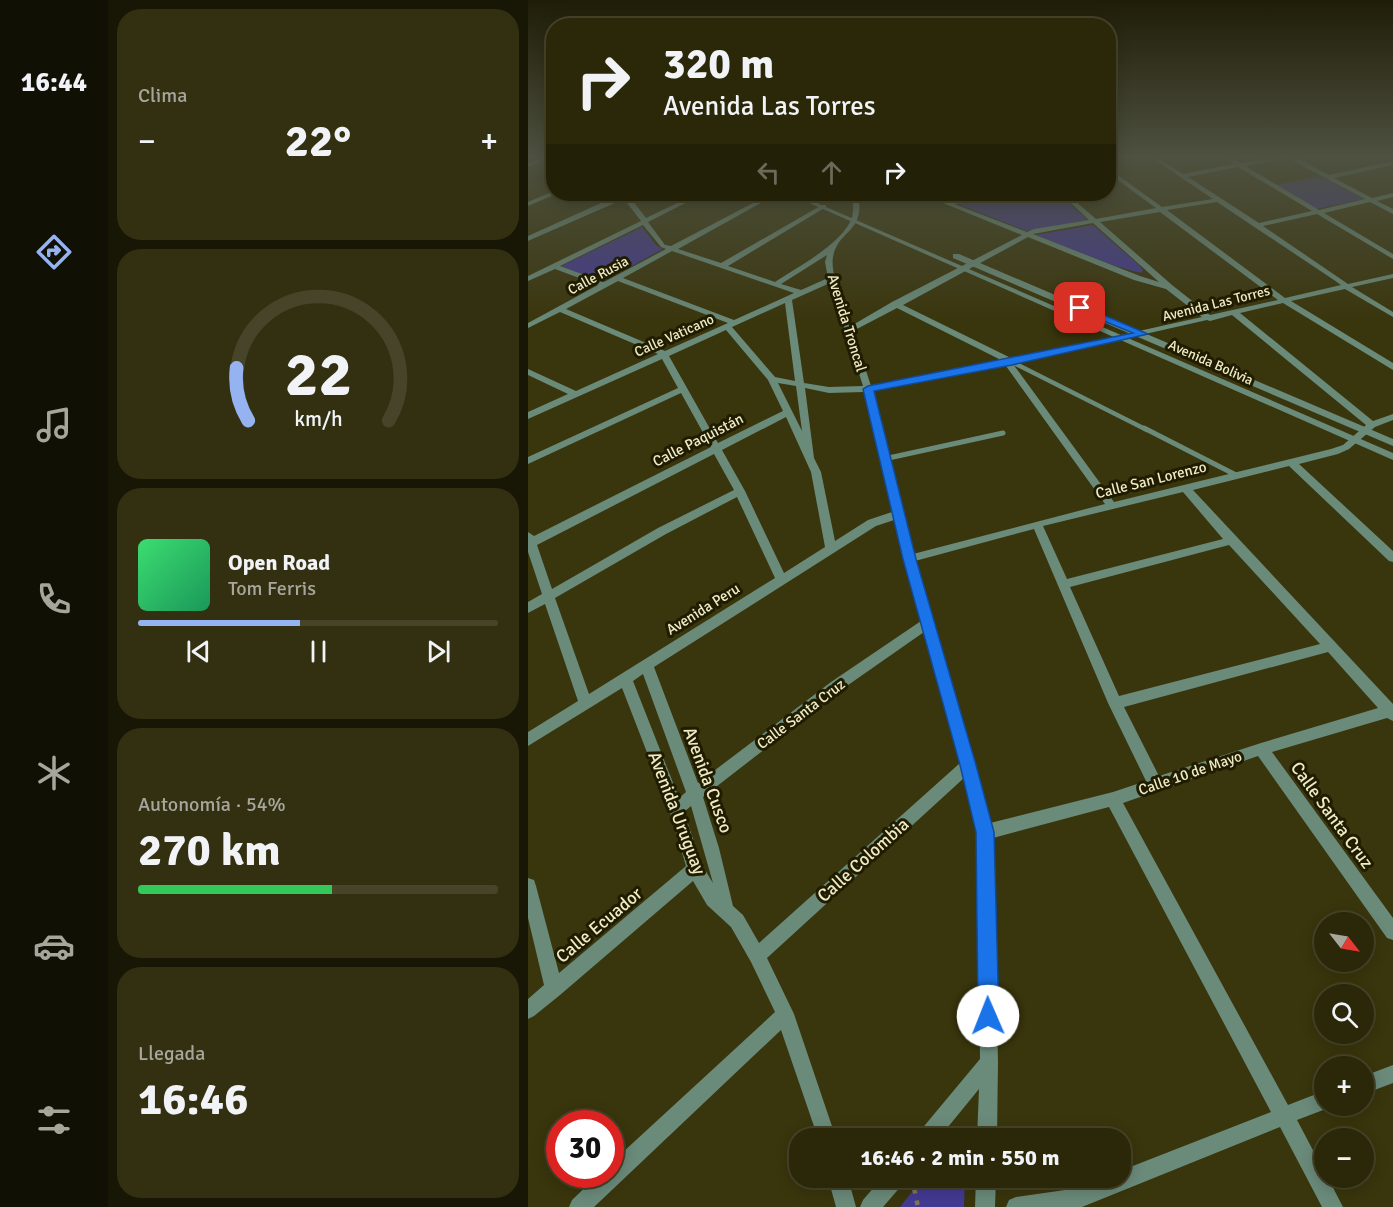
<!DOCTYPE html>
<html lang="es">
<meta charset="utf-8">
<style>
body{margin:0;font-family:Signika,sans-serif;background:#333012;color:#f1f3f6;height:100vh;display:flex;flex-direction:column;font-size:22px;white-space:nowrap}
*{box-sizing:border-box;margin:0}
p{font-size:20px;color:#a6a69c}
.icon{flex:none;width:33px;height:33px;fill:none;stroke:currentColor;stroke-width:2;stroke-linecap:round;stroke-linejoin:round}
.map{position:relative;flex:1;overflow:hidden}
.sheet{display:flex;flex-direction:column;gap:9px;padding:9px;background:#181605;width:420px}
.sheet>*{flex:none}
.guide{position:absolute;left:18px;top:18px;width:570px;height:183px;border-radius:24px;box-shadow:0 3px 15px #0003,0 0 0 2px #47442a;background:#2b2809;color:#f1f3f6;overflow:hidden}
.needle{width:39px;rotate:121deg}
.buttons{position:absolute;left:786px;top:912px;display:grid;gap:12px}
.buttons a{display:grid;place-items:center;width:60px;height:60px;border-radius:50%;background:#2b2809;box-shadow:0 3px 15px #0003,0 0 0 2px #47442a;font-size:30px}
.speed{position:absolute;left:18px;top:1110px;display:flex;gap:12px;font-size:30px;font-weight:700;text-align:center}
.speed>*{display:grid;place-content:center;width:78px;height:78px;border-radius:50%;background:#2b2809;box-shadow:0 3px 15px #0003,0 0 0 2px #47442a;line-height:1}
.speed .limit{border:9px solid #d22;background:#fff;color:#111}
.pin{position:absolute;display:grid;place-items:center;width:51px;height:51px;color:#fff;margin:-26px;border-radius:12px;box-shadow:0 3px 9px #0006}
.me{position:absolute;width:66px;margin:-33px;rotate:359deg;stroke-linejoin:round;filter:drop-shadow(0 0 4px #0008)}
.turn{display:flex;align-items:center;gap:21px;height:126px;padding:0 18px;font-size:27px}
.turn .icon{width:78px;height:78px;stroke-width:2.5}
.turn b{display:block;font-size:42px;line-height:51px}
.lanes{display:flex;align-items:center;height:57px;padding:0 18px;background:#0003;justify-content:center;gap:30px;direction:ltr}
.lanes .off{opacity:.35}
.big{font-size:45px;font-weight:700;line-height:1.1}
.sheet .card{flex:1;display:flex;flex-direction:column;justify-content:center;gap:9px;min-width:0;padding:0 21px;border-radius:24px;background:#333012}
.sheet .dial{align-items:center;gap:0}
.dial svg{height:156px;overflow:visible;fill:none;stroke:#47442a;stroke-width:7;stroke-linecap:round;text-anchor:middle}
.dial text{fill:#f1f3f6;stroke:none}
.song{display:flex;align-items:center;gap:18px}
.cover{width:72px;height:72px;border-radius:9px;background:linear-gradient(135deg,hsl(140 70% 55%),hsl(150 70% 35%))}
.played{height:6px;border-radius:3px;background:linear-gradient(90deg,#95b2f1 45%,#47442a 45%)}
.keys{display:flex;justify-content:space-around;direction:ltr}
.heat{display:flex;justify-content:space-between;align-items:center;font-size:33px;direction:ltr}
.charge{height:9px;border-radius:4px;background:linear-gradient(90deg,#34c759 54%,#47442a 0)}
.trip{position:absolute;left:261px;top:1128px;width:342px;height:60px;border-radius:24px;background:#2b2809;box-shadow:0 3px 15px #0003,0 0 0 2px #47442a;font-weight:700;line-height:60px;text-align:center}
main{display:flex;flex:1;min-height:0}
.menu{display:flex;flex-direction:column;width:108px;justify-content:space-around;align-items:center;background:#111004;color:#a6a69c}
.menu .icon{width:42px;height:42px}
.menu .current{color:#95b2f1}
.menu b{font-size:27px;color:#f1f3f6}
.map>svg:first-child{display:block}
</style>
<main>
<nav class="menu">
<b>16:44</b>
<svg class="icon current" aria-label="directions" viewBox="0 0 24 24"><path d="M12 3l9 9-9 9-9-9zM9 14v-3h6M13 9l2 2-2 2"/></svg>
<svg class="icon" aria-label="music" viewBox="0 0 24 24"><path d="M9 18V5l10-2v13"/><circle cx="6" cy="18" r="3"/><circle cx="16" cy="16" r="3"/></svg>
<svg class="icon" aria-label="phone" viewBox="0 0 24 24"><path d="M5 4h4l2 5-3 2q2 4 5 5l2-3 5 2v4C11 20 4 13 5 4z"/></svg>
<svg class="icon" aria-label="climate" viewBox="0 0 24 24"><path d="M12 3v18M4 7l16 10M4 17L20 7"/></svg>
<svg class="icon" aria-label="car" viewBox="0 0 24 24"><path d="M5 17H2v-5l4-1 3-4h7l3 4 3 1v5h-3M9 17h6M6 11h13"/><circle cx="7" cy="17" r="2"/><circle cx="17" cy="17" r="2"/></svg>
<svg class="icon" aria-label="filters" viewBox="0 0 24 24"><path d="M4 7h16M4 17h16"/><circle cx="9" cy="7" r="2"/><circle cx="15" cy="17" r="2"/></svg>
</nav>
<section class="sheet">
<div class="card"><p>Clima</p>
<div class="heat"><a>−</a><b class="big">22°</b><a>+</a></div>
</div>
<div class="card dial"><svg viewBox="0 0 100 80">
<path d="M14 69A42 42 0 1 1 86 69"/>
<path d="M14 69A42 42 0 0 1 8 42" stroke="#95b2f1"/>
<text x="50" y="56" font-size="32" font-weight="700">22</text>
<text x="50" y="72" font-size="11">km/h</text>
</svg></div>
<div class="card">
<div class="song"><i class="cover"></i><div><b>Open Road</b><p>Tom Ferris</p></div></div>
<div class="played"></div>
<div class="keys"><svg class="icon" aria-label="previous" viewBox="0 0 24 24"><path d="M18 5L8 12l10 7zM5 5v14"/></svg><svg class="icon" aria-label="pause" viewBox="0 0 24 24"><path d="M8 5v14M16 5v14"/></svg><svg class="icon" aria-label="next" viewBox="0 0 24 24"><path d="M6 5l10 7-10 7zM19 5v14"/></svg></div>
</div>
<div class="card"><p>Autonomía · 54%</p><b class="big">270 km</b><div class="charge"></div></div>
<div class="card"><p>Llegada</p><b class="big">16:46</b></div>
</section>
<div class="map">
<svg width="865" height="1207" viewBox="0 0 865 1207">
<rect width="100%" height="100%" fill="#39350c"/>
<g fill="#433a92">
<path d="M794,176L836,199L788,209L748,185Z"/>
<path d="M478,194H530L560,220L499,231L427,203Z"/>
<path d="M565,225L611,265L615,270L613,273L587,266L507,235Z"/>
<path d="M114,227L128,245L135,249L74,282L33,266Z"/>
<path d="M395,1178H437L436,1207H372Z"/>
</g>
<g fill="none" stroke-linecap="round" stroke-linejoin="round">
<path stroke="#7c7850" stroke-width="4.5" stroke-dasharray="4.5 7" stroke-linecap="butt" d="M384,1178L390,1207"/>
<path stroke="#6a8a7a" stroke-width="4.5" d="M484,362L619,430"/>
<g stroke="#6a8a7a" stroke-width="5">
<path d="M616,428L708,475"/>
<path d="M356,459L475,433"/>
</g>
<g fill="#6a8a7a" fill-rule="evenodd">
<path d="M19,156L26,157L0,167V163Z"/>
<path d="M621,156H627L655,174L706,164L693,156H700L712,163L751,156H765L801,175L865,161V165L806,178L844,198L865,193V197L849,201L865,209V214L842,202L796,213L865,254V259L789,214L735,226L820,284L865,274V278L824,287L865,312V317L817,289L763,301L865,363V370L755,303L712,313L845,421L865,414V420L847,427L821,449L810,454L771,464L865,551V562L861,561L761,466L665,490L865,704V721L859,718L744,752L865,918V940L859,938L730,756L595,803L760,1105L796,1091V1106L803,1107L769,1120L796,1171V1178H800L815,1207H794L752,1127L554,1207H478L481,1200L488,1197L551,1188L577,1178H592V1171L743,1112L581,807L465,838L470,1062L469,1138H449L451,1089L411,1138H390L392,1131L452,1059L449,832L436,778L239,958L266,1014L308,1138H290L253,1030L66,1207H41L44,1200L71,1174H82V1164L247,1012L223,962L203,927L179,905L165,881L32,995L6,1016L0,1019V999L16,985L0,918V878L6,880L8,886L31,973L158,866L141,809L94,688L0,746V732L50,701L17,604L0,613V602L14,594L0,552V532L6,536L183,447L153,393L0,464V457L150,388L134,359L0,419V412L40,394L0,375V369L48,391L130,354L32,312L0,328V323L70,285L27,269L0,281V276L113,221L96,199L2,240L0,241V236L93,194H104L101,196L118,218L168,194H175L120,222L137,245L143,246L242,194H249L150,249L193,263L294,205H298V207L200,266L247,282C268,268 317,242 324,217C326,209 325,202 324,194H330C338,233 310,229 305,257C302,276 317,307 323,326L364,302L494,235L393,194C403,194 412,201 422,201C439,200 455,194 472,194L469,196L426,204L499,232L506,229L561,220L533,194H539L568,219L628,208L580,173V168L634,207L685,199ZM760,158L837,199L791,210L717,166ZM710,167L784,211L731,223L660,177ZM689,202L806,280L813,285L757,298L639,210ZM632,212L750,300L682,315L644,285L572,222ZM565,223L631,282L612,276L505,234ZM115,225L133,247L138,249L76,282L32,266ZM500,237L606,280L638,289L674,317L485,359L375,305ZM144,251L266,293L206,320L95,278ZM299,255L297,262L300,278L273,290L253,284ZM90,281L200,323L137,351L38,309ZM302,283L335,386L301,387L276,383L264,300ZM257,303L267,381L247,377L204,327ZM369,308L475,361L343,386L325,331ZM704,315L838,425L815,445L803,449L586,502L485,364L679,320L682,321ZM198,330L240,380L255,411L190,443L141,356ZM478,366L577,504L385,554L345,391ZM250,383L268,386L274,431ZM277,388L301,393L336,392L364,512L340,520L307,541L293,472L286,458ZM258,417L283,472L297,547L256,573L217,491L194,450ZM186,454L206,490L130,528L24,589L9,545ZM655,492L695,539L539,579L515,526ZM209,497L247,578L61,694L27,598L138,534ZM366,520L393,621L303,682L170,783L126,667L348,526ZM506,529L580,703L618,781L585,792L462,823L387,561ZM701,545L792,644L591,696L542,587ZM396,632L432,763L231,943L215,915L205,906L191,848L175,797L313,690ZM800,652L850,708L733,743L631,776L596,707ZM115,674L158,792L151,798L105,681ZM163,806L185,883L174,865L156,812Z"/>
<path d="M26,191V194H28L0,206V202Z"/>
<path d="M865,1065V1083L836,1094V1076Z"/>
<path d="M300,1178H320L328,1207H308Z"/>
<path d="M354,1178H377L374,1185L355,1207H332L335,1200Z"/>
<path d="M448,1178H468L467,1207H447Z"/>
</g>
<g fill="#6a8a7a" fill-rule="evenodd">
<path d="M261,194H268L865,453V460Z"/>
<path d="M425,254H431L865,439V446L425,258Z"/>
</g>
</g>
<linearGradient id="sky" x2="0" y2="1"><stop stop-color="#1f1d07"/><stop offset="0.48" stop-color="#4e5140"/><stop offset="1" stop-color="#4e5140" stop-opacity="0"/></linearGradient>
<rect width="865" height="325" fill="url(#sky)"/>
<path fill="#1a73e8" stroke="#114b97" stroke-width="1.5" d="M552,305L620,334L484,365L346,391L388,559L448,765L466,832L471,1016L468,1023L460,1026L453,1023L450,1016L448,832L432,765L375,559L335,389L340,386L605,333L549,310V306Z"/>
<g text-anchor="middle" stroke-width="6" stroke-linejoin="round" paint-order="stroke">
<g font-size="14" fill="#eeebc6" stroke="#201c00">
<text transform="translate(70 275) rotate(-28)" y="5">Calle Rusia</text>
<text transform="translate(688 303) rotate(-14)" y="5">Avenida Las Torres</text>
<text transform="translate(146 335) rotate(-24)" y="5">Calle Vaticano</text>
<text transform="translate(683 362) rotate(24)" y="5">Avenida Bolivia</text>
</g>
<g font-size="15" fill="#eeebc6" stroke="#201c00">
<text transform="translate(319 323) rotate(73)" y="5">Avenida Troncal</text>
<text transform="translate(170 440) rotate(-27)" y="5">Calle Paquistán</text>
<text transform="translate(623 480) rotate(-14)" y="5">Calle San Lorenzo</text>
<text transform="translate(175 609) rotate(-32)" y="5">Avenida Peru</text>
<text transform="translate(273 714) rotate(-37)" y="5">Calle Santa Cruz</text>
<text transform="translate(662 773) rotate(-19)" y="5">Calle 10 de Mayo</text>
</g>
<g font-size="18" fill="#eeebc6" stroke="#201c00">
<text transform="translate(180 780) rotate(70)" y="6">Avenida Cusco</text>
<text transform="translate(149 813) rotate(69)" y="6">Avenida Uruguay</text>
<text transform="translate(804 815) rotate(54)" y="6">Calle Santa Cruz</text>
<text transform="translate(335 860) rotate(-42)" y="6">Calle Colombia</text>
<text transform="translate(71 925) rotate(-40)" y="6">Calle Ecuador</text>
</g>
</g>
</svg>
<div class="buttons">
<a><svg class="needle" viewBox="-14 -14 28 28"><path d="M0-13l5 13h-10z" fill="#e53935"/><path d="M0 13l5-13h-10z" fill="#a6a69c"/></svg></a>
<a><svg class="icon" aria-label="search" viewBox="0 0 24 24"><circle cx="10" cy="10" r="6"/><path d="M15 15l6 6"/></svg></a>
<a>+</a>
<a>−</a>
</div>
<div class="speed"><div class="limit">30</div></div>
<div class="pin" style="left:552px;top:308px;background:#d93025"><svg class="icon" aria-label="arrive" viewBox="0 0 24 24"><path d="M6 21V4h12l-3 4 3 4H6"/></svg></div>
<svg class="me" style="left:460px;top:1016px" viewBox="-20 -20 40 40"><circle r="19" fill="#fff"/><path d="M0-13L10 11 0 6-10 11z" fill="#1a73e8"/></svg>
<div class="trip">16:46 · 2 min · 550 m</div>
<div class="guide">
<div class="turn"><svg class="icon" aria-label="right" viewBox="0 0 24 24"><path d="M7 20v-9h11M14 6l5 5-5 5"/></svg><div><b>320 m</b>Avenida Las Torres</div></div>
<div class="lanes"><svg class="icon off" aria-label="left" viewBox="0 0 24 24"><path d="M17 20v-9H6M10 6l-5 5 5 5"/></svg><svg class="icon off" aria-label="ahead" viewBox="0 0 24 24"><path d="M12 20V5M6 11l6-6 6 6"/></svg><svg class="icon" aria-label="right" viewBox="0 0 24 24"><path d="M7 20v-9h11M14 6l5 5-5 5"/></svg></div>
</div>
</div>
</main>
